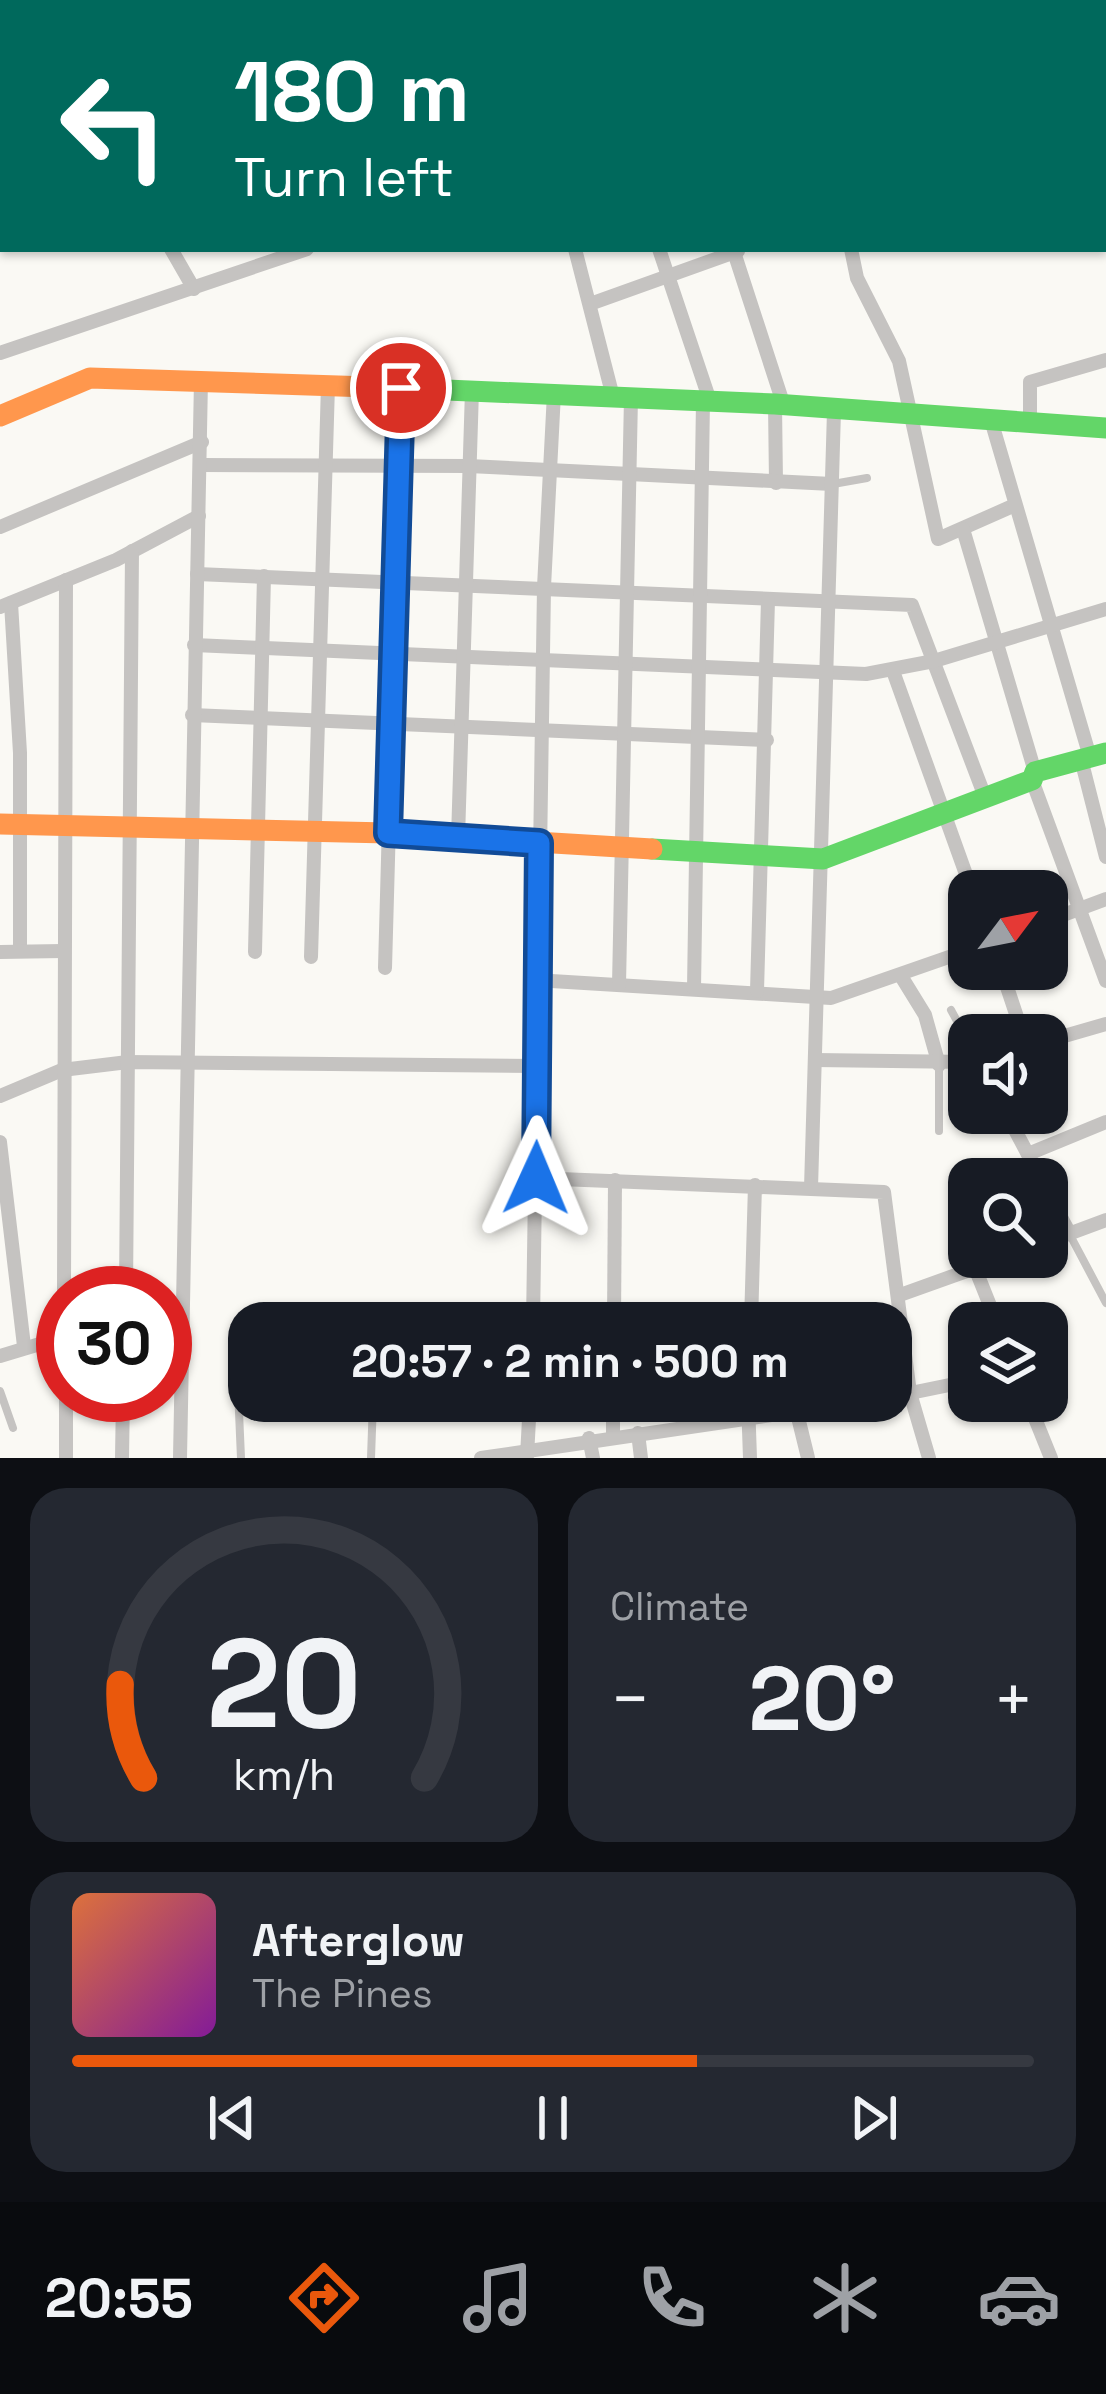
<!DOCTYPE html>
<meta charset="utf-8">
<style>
body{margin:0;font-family:"Space Grotesk",sans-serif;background:#242831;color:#f1f3f6;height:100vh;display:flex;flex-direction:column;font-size:45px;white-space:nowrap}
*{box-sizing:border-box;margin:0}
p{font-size:39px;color:#9ea1a6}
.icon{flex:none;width:66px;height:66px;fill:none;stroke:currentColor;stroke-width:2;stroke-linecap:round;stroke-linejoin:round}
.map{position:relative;height:1458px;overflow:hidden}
.sheet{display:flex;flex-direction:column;gap:30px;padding:30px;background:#0d0f14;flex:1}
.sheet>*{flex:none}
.top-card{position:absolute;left:0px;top:0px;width:1107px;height:252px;box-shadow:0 3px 9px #0004;background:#00695c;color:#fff;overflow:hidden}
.needle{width:78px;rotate:58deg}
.tools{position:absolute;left:948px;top:870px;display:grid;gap:24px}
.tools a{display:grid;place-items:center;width:120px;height:120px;border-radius:24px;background:#171b24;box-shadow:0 3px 9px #0004;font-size:60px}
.speed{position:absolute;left:36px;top:1266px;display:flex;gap:24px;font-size:60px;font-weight:700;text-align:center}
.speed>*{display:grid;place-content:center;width:156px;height:156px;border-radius:50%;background:#171b24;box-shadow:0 3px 9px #0004;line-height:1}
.speed .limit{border:18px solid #d22;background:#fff;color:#111}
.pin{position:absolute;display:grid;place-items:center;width:102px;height:102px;color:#fff;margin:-51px;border:6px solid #fff;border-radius:50%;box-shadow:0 3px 12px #0007}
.me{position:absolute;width:132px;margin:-66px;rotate:1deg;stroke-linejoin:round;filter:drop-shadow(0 0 9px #0008)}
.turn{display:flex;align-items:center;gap:42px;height:252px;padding:0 36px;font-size:54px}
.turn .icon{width:156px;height:156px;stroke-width:2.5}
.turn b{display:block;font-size:84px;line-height:102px}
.big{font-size:90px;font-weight:700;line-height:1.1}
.sheet .widget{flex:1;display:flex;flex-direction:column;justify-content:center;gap:18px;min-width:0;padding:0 42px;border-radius:36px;background:#242831}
.sheet .dial{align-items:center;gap:0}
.dial svg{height:312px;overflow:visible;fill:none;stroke:#363941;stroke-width:7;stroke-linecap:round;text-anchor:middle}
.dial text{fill:#f1f3f6;stroke:none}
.song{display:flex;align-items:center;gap:36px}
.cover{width:144px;height:144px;border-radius:18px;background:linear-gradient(135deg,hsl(20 70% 55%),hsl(290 70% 35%))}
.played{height:12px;border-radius:6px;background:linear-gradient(90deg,#ea580c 65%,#363941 65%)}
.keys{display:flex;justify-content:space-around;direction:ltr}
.heat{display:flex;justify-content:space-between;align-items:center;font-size:66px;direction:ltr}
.sheet .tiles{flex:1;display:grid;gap:30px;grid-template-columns:1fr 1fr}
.widget:last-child{grid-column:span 2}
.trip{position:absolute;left:228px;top:1302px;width:684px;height:120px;border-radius:36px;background:#171b24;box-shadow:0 3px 9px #0004;font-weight:700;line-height:120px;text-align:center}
.menu{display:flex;height:192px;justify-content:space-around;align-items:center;background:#090b0e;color:#9ea1a6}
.menu .icon{width:84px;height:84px}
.menu .current{color:#ea580c}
.menu b{font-size:54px;color:#f1f3f6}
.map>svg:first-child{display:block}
</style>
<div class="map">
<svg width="1106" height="1458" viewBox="0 0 1106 1458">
<rect width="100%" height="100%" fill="#faf9f4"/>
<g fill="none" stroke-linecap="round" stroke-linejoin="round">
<g stroke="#c5c3c1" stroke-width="8">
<path d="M833,484L867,478"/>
<path d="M951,1010L969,1043"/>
<path d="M939,1067V1131"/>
<path d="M1070,1235L1106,1303"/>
<path d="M238,1389L241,1458"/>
<path d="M0,1391L13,1428"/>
<path d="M371,1458L373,1401"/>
</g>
<g stroke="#c5c3c1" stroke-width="14">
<path d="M421,0L423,3"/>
<path d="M667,0L668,3"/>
<path d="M936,3L941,0"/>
<path d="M0,174L3,178"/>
<path d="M0,191L3,190"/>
<path d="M171,249L194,289"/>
<path d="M575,249L613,397"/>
<path d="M659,249L710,401"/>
<path d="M733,249L784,406"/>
<path d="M851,249L857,278L899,361L938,539L1015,505"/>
<path d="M590,304L738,251"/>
<path d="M0,353L307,249"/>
<path d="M775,404L776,483"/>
<path d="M991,420L1090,757"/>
<path d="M1030,423V382L1106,360"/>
<path d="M201,465L469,466L832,484"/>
<path d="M0,527L202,442"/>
<path d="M963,529L1035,772"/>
<path d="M197,574L912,605L985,797"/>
<path d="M11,603L20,753V951"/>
<path d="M0,607L116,560L199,516"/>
<path d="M194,645L866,674L934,661L1106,609"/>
<path d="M893,671L972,891"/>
<path d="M192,715L767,740"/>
<path d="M1081,759L1106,857"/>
<path d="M1032,780L1106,981"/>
<path d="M458,838L472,390"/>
<path d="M1047,921L1106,899"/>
<path d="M0,952L63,951"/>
<path d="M255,952L264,576"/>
<path d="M311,957L328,385"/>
<path d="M385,968L401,388"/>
<path d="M1001,969L1023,1035"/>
<path d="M901,976L925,1015L939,1065"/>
<path d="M535,980L831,998L969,950"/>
<path d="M619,985L631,397"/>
<path d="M694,989L703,401"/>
<path d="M757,991L768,600"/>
<path d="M1047,1041L1106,1024"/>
<path d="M815,1060L969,1062"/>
<path d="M0,1096L62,1070L128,1062L537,1066"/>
<path d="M1006,1113L1041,1179"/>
<path d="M0,1142L24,1346"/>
<path d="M1028,1154L1106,1122"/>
<path d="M535,1178L884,1192L910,1393L929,1458"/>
<path d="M811,1188L834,411"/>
<path d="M1047,1191L1070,1234"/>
<path d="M1047,1242L1106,1220"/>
<path d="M975,1268L997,1323"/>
<path d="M64,1293L66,580"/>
<path d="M126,1293L132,551"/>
<path d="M900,1295L1006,1257"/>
<path d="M533,1323L544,587L554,393"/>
<path d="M614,1323L615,1180"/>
<path d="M751,1323L755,1185"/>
<path d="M0,1356L63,1337"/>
<path d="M66,1395V1458"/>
<path d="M891,1397L969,1381"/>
<path d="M748,1401L750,1458"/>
<path d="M1028,1401L1051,1458"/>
<path d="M796,1409L808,1458"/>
<path d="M638,1433L641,1458"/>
<path d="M613,1436V1401"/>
<path d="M589,1438L593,1458"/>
<path d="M527,1456L530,1401"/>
<path d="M122,1458L123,1395"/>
<path d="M180,1458L201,380"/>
<path d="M481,1458L866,1401"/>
</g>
<g stroke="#63d668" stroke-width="21">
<path d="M400,388L775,404L1106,428"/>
<path d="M652,849L823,859L1032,780L1035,772L1106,753"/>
</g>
<g stroke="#ff974d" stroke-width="21">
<path d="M0,416L90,378L400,388"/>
<path d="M0,824L388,833L652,849"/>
</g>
</g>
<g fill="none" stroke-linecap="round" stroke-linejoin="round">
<g stroke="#114b97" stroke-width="30">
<path id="route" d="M401,388L388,833L539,843L536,1178"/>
</g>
<use href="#route" stroke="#1a73e8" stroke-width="21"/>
</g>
</svg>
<div class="tools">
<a><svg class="needle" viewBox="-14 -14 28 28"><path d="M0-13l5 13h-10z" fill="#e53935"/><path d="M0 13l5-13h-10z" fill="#9ea1a6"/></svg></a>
<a><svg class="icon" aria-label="sound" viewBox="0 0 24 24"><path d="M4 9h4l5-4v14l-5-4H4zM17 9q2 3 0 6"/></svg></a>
<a><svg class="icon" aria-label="search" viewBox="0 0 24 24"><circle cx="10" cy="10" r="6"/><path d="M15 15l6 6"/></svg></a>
<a><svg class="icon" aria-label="layers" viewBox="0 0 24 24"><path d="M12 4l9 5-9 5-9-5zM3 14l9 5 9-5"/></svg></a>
</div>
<div class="speed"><div class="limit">30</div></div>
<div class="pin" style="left:401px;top:388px;background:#d93025"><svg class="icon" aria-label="arrive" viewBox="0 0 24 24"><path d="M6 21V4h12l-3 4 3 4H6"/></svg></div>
<svg class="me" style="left:536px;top:1178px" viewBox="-20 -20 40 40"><path d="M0-17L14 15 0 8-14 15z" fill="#1a73e8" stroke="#fff" stroke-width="4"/></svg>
<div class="trip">20:57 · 2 min · 500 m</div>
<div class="top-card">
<div class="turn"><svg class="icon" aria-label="left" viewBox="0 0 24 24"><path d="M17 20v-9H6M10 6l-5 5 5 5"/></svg><div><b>180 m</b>Turn left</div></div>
</div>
</div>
<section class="sheet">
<div class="tiles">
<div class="widget dial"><svg viewBox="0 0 100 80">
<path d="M14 69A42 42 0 1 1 86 69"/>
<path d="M14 69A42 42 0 0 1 8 45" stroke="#ea580c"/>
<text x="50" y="56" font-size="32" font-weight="700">20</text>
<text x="50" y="72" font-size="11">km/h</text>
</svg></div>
<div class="widget"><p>Climate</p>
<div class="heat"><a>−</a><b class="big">20°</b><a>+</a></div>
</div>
<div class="widget">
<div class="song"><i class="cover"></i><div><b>Afterglow</b><p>The Pines</p></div></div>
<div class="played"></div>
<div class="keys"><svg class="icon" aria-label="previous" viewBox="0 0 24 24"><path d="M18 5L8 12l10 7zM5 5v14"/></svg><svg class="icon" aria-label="pause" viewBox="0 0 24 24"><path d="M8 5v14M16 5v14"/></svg><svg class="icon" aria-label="next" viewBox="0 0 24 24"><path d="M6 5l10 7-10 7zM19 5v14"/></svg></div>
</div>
</div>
</section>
<nav class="menu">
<b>20:55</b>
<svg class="icon current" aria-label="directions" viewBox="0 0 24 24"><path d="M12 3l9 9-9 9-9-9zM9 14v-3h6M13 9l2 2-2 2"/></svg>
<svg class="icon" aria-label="music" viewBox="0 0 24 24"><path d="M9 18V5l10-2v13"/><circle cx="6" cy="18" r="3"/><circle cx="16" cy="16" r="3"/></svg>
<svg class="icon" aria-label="phone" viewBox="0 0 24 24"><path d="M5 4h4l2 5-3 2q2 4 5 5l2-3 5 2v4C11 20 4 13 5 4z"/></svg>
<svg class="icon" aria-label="climate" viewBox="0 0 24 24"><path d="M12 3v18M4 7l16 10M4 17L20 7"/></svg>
<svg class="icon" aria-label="car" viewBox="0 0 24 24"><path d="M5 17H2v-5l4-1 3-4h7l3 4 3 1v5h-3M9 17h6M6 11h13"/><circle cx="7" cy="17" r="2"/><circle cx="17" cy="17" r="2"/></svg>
</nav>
